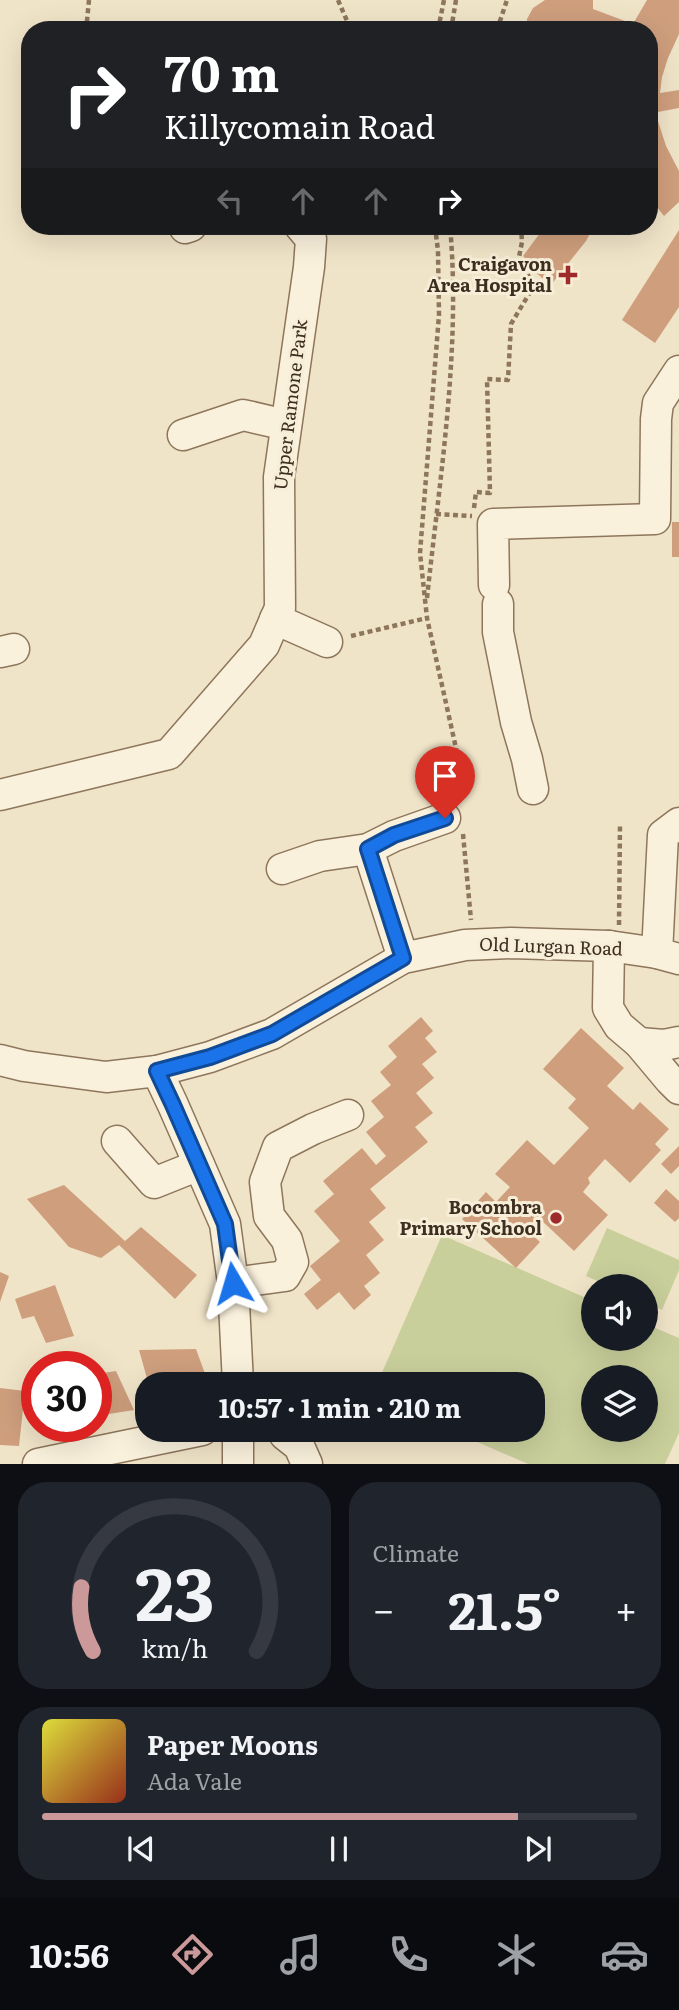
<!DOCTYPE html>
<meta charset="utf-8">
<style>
body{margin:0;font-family:Literata,serif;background:#20242c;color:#f1f3f6;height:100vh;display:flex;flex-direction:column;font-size:26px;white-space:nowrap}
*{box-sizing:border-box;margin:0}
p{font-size:23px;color:#9ea1a6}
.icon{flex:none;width:38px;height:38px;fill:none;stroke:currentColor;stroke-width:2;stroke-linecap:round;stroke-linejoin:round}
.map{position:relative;height:1464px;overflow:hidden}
.panel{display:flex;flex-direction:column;gap:18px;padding:18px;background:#0d0f14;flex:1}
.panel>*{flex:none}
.banner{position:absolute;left:21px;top:21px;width:637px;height:214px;border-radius:28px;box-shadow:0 7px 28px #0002;background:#202124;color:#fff;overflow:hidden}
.tools{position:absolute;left:581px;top:1274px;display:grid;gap:14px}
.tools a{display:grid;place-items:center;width:77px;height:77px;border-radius:50%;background:#171b24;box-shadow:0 7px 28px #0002;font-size:35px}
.speed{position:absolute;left:21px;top:1351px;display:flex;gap:14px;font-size:35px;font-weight:700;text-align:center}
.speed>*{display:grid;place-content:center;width:91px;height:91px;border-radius:50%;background:#171b24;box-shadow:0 7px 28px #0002;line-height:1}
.speed .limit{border:10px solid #d22;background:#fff;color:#111}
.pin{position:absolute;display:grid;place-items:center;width:60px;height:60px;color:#fff;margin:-72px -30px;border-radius:50% 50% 50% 0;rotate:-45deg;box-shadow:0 0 7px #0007}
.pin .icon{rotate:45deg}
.me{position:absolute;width:77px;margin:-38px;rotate:353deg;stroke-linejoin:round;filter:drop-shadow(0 0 5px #0008)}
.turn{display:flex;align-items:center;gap:24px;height:147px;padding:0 28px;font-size:32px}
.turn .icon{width:91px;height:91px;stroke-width:2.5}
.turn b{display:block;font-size:49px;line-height:60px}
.lanes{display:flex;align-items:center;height:66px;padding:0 28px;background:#0003;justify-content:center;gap:35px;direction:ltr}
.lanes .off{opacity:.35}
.big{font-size:52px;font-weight:700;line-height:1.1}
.panel .tile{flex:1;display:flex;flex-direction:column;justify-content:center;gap:10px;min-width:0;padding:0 24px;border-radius:28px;background:#20242c}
.panel .dial{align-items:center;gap:0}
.dial svg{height:182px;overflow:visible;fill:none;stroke:#363941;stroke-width:7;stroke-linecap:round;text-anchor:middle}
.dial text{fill:#f1f3f6;stroke:none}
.song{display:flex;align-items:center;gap:21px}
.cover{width:84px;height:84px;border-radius:10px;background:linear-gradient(135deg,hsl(60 70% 55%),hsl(10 70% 35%))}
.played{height:7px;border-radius:4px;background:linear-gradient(90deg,#cc999b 80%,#363941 80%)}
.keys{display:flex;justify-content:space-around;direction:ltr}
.heat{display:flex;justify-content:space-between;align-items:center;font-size:38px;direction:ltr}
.panel .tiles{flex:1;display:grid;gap:18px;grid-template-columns:1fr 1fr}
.tile:last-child{grid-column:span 2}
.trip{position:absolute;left:135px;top:1372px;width:410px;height:70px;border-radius:28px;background:#171b24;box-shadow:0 7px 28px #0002;font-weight:700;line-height:70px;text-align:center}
.tabs{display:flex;height:112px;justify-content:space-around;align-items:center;background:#090b0e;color:#9ea1a6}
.tabs .icon{width:49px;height:49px}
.tabs .on{color:#cc999b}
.tabs b{font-size:32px;color:#f1f3f6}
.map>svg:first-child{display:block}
</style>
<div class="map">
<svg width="679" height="1464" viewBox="0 0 679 1464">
<rect width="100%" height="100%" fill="#f0e4c8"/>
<g fill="#c9cf9b" fill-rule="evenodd">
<path d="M607,1228L679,1260V1270L662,1310L646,1303V1286H609L586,1276Z"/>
<path d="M442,1235L593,1301V1339H646V1324L679,1338V1433L665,1464H528L450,1430H532V1384H377ZM593,1377H646V1430H593Z"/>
</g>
<g fill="#cf9f7d">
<path d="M545,0H593V9L633,24L647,0H679V34L668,58L662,77L660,93L679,90V108L658,112V121L666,146L679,171V202L664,216L649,197V30H527V19L533,8Z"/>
<path d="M537,226H594L586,241L551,285L530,268L532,265L523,256L543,229Z"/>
<path d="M679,230V307L655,343L622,320Z"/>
<rect x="672" y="522" width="7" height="35"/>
<path d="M421,1017L433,1031L425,1038L437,1052L422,1064L434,1078L416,1093L433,1113L415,1127L428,1142L370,1189L386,1208L369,1222L384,1240L366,1255L380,1273L364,1286L371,1295L354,1310L339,1292L317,1310L304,1294L321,1280L310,1266L340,1241L314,1211L334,1194L323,1181L362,1148L376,1165L386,1156L366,1132L384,1117L371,1101L391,1085L380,1072L397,1057L388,1046Z"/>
<path d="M581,1028L624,1068L607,1086L633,1110L640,1102L669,1129L655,1144L661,1150L630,1183L605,1159L588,1178L590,1183L583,1192L608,1215L574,1251L540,1219L528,1231L540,1242L516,1268L462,1219L486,1192L496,1202L510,1187L495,1174L527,1140L554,1165L589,1128L568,1108L576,1099L543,1069Z"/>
<path d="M679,1146V1166L671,1174L661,1164Z"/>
<path d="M64,1185L125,1241L141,1227L197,1275L175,1299L119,1245L101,1258L69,1247L27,1199Z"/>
<path d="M666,1189L679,1201V1218L675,1222L654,1203Z"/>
<path d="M0,1272L9,1276L0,1302Z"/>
<path d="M55,1285L74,1336L46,1343L34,1316L22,1319L15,1299Z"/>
<path d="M196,1349L208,1382H148L139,1350Z"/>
<path d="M116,1371L134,1410L96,1416V1374Z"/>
<path d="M0,1388L25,1391L19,1446L0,1445Z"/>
</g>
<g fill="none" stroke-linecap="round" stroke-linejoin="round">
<g stroke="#8d765c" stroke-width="33">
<g id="minor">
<path d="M185,228L191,226"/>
<path d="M183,435L243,415L286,425"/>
<path d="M494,585L493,524L655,519L656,419L658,403L679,371"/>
<path d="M498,604V632L516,722L527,759L533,789"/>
<path d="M275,619L327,642"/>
<path d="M0,652L14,649"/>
<path d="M0,795L169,754L264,645L280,608L279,477L309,267L311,239L300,226"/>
<path d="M368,849L403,958"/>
<path d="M282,869L320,856L368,849L394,836L445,818"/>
<path d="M609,946L608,1008L619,1026L639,1043L670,1080L679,1089"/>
<path d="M657,953L663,835L679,823"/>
<path d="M639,1043L664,1045L679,1042"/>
<path d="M0,1060L24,1066L106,1077L157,1071L210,1057L272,1034L403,958L465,945L511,943L609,946L657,953L679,959"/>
<path d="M157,1071L173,1105L225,1224L233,1283L238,1384"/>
<path d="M117,1141L154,1183L199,1165"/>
<path d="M233,1283L285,1276L293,1262L287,1240L269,1216L265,1182L278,1147L313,1129L348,1115"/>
<path d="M285,1430V1435L299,1446L307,1464"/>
<path d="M38,1464L202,1430"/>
<path d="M238,1464V1430"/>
</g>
</g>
<g stroke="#8d765c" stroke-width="4.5" stroke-dasharray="5 3.5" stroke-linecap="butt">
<path d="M338,0L351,30"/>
<path d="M89,30L87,21L89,0"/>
<path d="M438,30L444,0"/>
<path d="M451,30L456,0"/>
<path d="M497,30L507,0"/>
<path d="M510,30L527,26"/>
<path d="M435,226L438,251L439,315L420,553L427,618L456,748L460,798"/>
<path d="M474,508L476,492L490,493L487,379L508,380L511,324L529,294L531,281L519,257L522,242L521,226"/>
<path d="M436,514L472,516"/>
<path d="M427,598C440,476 461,348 450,226"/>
<path d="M351,636L427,618"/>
<path d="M463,834L471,920"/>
<path d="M619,925L620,824"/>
</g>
<use href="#minor" stroke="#faf1dc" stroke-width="30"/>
</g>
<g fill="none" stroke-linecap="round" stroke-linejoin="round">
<g stroke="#114b97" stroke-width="18">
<path id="route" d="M233,1283L225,1224L173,1105L157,1071L210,1057L272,1034L403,958L368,849L394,835L445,818"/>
</g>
<use href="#route" stroke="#1a73e8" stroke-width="12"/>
</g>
<g fill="#9e2a2b" stroke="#f7eed8" stroke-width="2.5">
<path d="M564.5 264.5h7v7h7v7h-7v7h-7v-7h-7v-7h7z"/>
<circle cx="556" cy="1218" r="7"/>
</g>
<g text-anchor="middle" stroke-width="6" stroke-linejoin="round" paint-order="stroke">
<g font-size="18" font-weight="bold" fill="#3d2e20" stroke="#f7eed8" text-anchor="end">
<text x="552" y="271">Craigavon<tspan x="552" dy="21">Area Hospital</tspan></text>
<text x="542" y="1214">Bocombra<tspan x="542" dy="21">Primary School</tspan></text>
</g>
<g font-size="18" fill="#3d2e20" stroke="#f7eed8">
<text transform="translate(291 405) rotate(-83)" y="6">Upper Ramone Park</text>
<text transform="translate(551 947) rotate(2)" y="6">Old Lurgan Road</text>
</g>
</g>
</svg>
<div class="tools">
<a><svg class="icon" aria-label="sound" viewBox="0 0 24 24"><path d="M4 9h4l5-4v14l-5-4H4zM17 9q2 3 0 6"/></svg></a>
<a><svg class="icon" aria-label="layers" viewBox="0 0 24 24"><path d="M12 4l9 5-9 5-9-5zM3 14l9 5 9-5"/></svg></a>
</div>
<div class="speed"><div class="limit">30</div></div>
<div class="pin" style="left:445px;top:818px;background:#d93025"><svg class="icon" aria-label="arrive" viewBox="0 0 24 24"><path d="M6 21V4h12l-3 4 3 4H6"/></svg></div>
<svg class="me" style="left:233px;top:1283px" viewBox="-20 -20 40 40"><path d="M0-17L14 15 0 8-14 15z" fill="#1a73e8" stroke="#fff" stroke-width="4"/></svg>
<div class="trip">10:57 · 1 min · 210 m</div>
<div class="banner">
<div class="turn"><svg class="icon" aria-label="right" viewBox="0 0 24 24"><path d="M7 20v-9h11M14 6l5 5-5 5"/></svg><div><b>70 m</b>Killycomain Road</div></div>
<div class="lanes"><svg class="icon off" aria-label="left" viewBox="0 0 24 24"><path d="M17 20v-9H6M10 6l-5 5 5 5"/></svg><svg class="icon off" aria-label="ahead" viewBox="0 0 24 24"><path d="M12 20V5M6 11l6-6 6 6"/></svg><svg class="icon off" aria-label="ahead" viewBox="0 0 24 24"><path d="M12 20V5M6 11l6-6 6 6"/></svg><svg class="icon" aria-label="right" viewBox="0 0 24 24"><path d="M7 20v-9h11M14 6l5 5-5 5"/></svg></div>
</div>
</div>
<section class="panel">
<div class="tiles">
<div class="tile dial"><svg viewBox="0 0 100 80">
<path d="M14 69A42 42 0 1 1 86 69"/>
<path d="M14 69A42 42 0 0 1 9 41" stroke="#cc999b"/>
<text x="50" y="56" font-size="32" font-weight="700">23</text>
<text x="50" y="72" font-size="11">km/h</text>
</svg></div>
<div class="tile"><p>Climate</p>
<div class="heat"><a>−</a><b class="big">21.5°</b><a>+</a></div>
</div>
<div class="tile">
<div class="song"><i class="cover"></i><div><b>Paper Moons</b><p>Ada Vale</p></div></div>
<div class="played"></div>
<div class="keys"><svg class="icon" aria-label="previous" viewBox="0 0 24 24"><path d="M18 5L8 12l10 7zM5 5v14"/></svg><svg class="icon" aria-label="pause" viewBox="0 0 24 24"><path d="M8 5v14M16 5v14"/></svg><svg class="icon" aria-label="next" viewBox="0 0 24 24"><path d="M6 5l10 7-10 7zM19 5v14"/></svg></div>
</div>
</div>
</section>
<nav class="tabs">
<b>10:56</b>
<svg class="icon on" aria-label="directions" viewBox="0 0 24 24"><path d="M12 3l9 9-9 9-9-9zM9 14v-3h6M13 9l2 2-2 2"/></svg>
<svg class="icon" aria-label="music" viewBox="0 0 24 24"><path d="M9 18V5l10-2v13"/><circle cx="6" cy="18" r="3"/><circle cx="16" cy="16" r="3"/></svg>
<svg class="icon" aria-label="phone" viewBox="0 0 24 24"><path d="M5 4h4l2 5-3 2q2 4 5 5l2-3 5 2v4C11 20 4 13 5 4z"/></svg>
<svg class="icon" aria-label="climate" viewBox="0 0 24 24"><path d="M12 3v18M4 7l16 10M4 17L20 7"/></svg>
<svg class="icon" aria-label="car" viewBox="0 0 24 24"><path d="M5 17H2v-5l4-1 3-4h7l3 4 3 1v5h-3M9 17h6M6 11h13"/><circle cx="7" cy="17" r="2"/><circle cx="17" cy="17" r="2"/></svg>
</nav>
